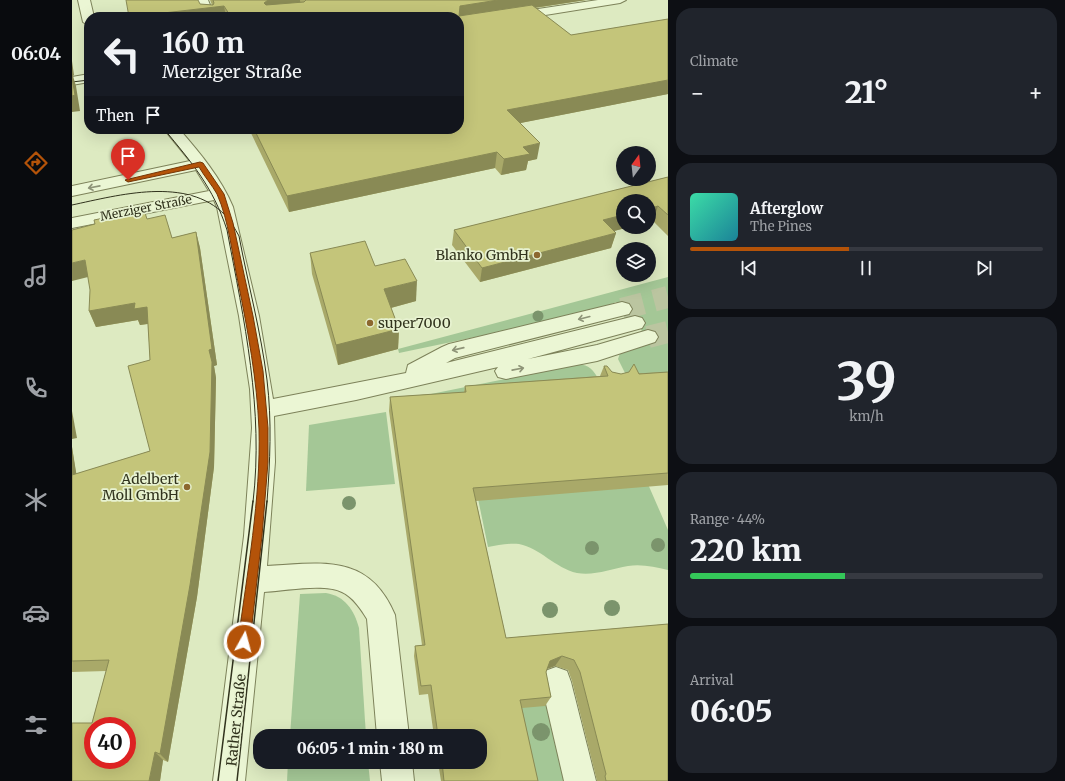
<!DOCTYPE html>
<meta charset="utf-8">
<style>
body{margin:0;font-family:Merriweather,serif;background:#20242c;color:#f1f3f6;height:100vh;display:flex;flex-direction:column;font-size:15px;white-space:nowrap}
*{box-sizing:border-box;margin:0}
p{font-size:13px;color:#9ea1a6}
.icon{flex:none;width:22px;height:22px;fill:none;stroke:currentColor;stroke-width:2;stroke-linecap:round;stroke-linejoin:round}
.map{position:relative;flex:1;overflow:hidden}
.details{display:flex;flex-direction:column;gap:8px;padding:8px;background:#0d0f14;width:397px}
.details>*{flex:none}
.banner{position:absolute;left:12px;top:12px;width:380px;height:122px;border-radius:16px;box-shadow:0 4px 16px #0002;background:#171b24;color:#f1f3f6;overflow:hidden}
.needle{width:26px;rotate:15deg}
.fabs{position:absolute;left:544px;top:146px;display:grid;gap:8px}
.fabs a{display:grid;place-items:center;width:40px;height:40px;border-radius:50%;background:#171b24;box-shadow:0 4px 16px #0002;font-size:20px}
.speed{position:absolute;left:12px;top:717px;display:flex;gap:8px;font-size:20px;font-weight:700;text-align:center}
.speed>*{display:grid;place-content:center;width:52px;height:52px;border-radius:50%;background:#171b24;box-shadow:0 4px 16px #0002;line-height:1}
.speed .limit{border:6px solid #d22;background:#fff;color:#111}
.pin{position:absolute;display:grid;place-items:center;width:34px;height:34px;color:#fff;margin:-41px -17px;border-radius:50% 50% 50% 0;rotate:-45deg;box-shadow:0 0 4px #0007}
.pin .icon{rotate:45deg}
.me{position:absolute;width:44px;margin:-22px;rotate:7deg;stroke-linejoin:round;filter:drop-shadow(0 0 3px #0008)}
.turn{display:flex;align-items:center;gap:14px;height:84px;padding:0 12px;font-size:18px}
.turn .icon{width:52px;height:52px;stroke-width:2.5}
.turn b{display:block;font-size:28px;line-height:34px}
.then{display:flex;align-items:center;height:38px;padding:0 12px;background:#0003;gap:8px;font-size:15px}
.big{font-size:30px;font-weight:800;line-height:1.1}
.details .widget{flex:1;display:flex;flex-direction:column;justify-content:center;gap:6px;min-width:0;padding:0 14px;border-radius:16px;background:#20242c}
.details .dial{align-items:center;gap:0}
.dial b{font-size:52px;line-height:1}
.song{display:flex;align-items:center;gap:12px}
.cover{width:48px;height:48px;border-radius:6px;background:linear-gradient(135deg,hsl(160 70% 55%),hsl(190 70% 35%))}
.played{height:4px;border-radius:2px;background:linear-gradient(90deg,#b45309 45%,#363941 45%)}
.keys{display:flex;justify-content:space-around;direction:ltr}
.heat{display:flex;justify-content:space-between;align-items:center;font-size:22px;direction:ltr}
.charge{height:6px;border-radius:3px;background:linear-gradient(90deg,#34c759 44%,#363941 0)}
.trip{position:absolute;left:181px;top:729px;width:234px;height:40px;border-radius:16px;background:#171b24;box-shadow:0 4px 16px #0002;font-weight:800;line-height:40px;text-align:center}
main{display:flex;flex:1;min-height:0}
.dock{display:flex;flex-direction:column;width:72px;justify-content:space-around;align-items:center;background:#090b0e;color:#9ea1a6}
.dock .icon{width:28px;height:28px}
.dock .selected{color:#b45309}
.dock b{font-size:18px;color:#f1f3f6}
.map>svg:first-child{display:block}
</style>
<main>
<nav class="dock">
<b>06:04</b>
<svg class="icon selected" aria-label="directions" viewBox="0 0 24 24"><path d="M12 3l9 9-9 9-9-9zM9 14v-3h6M13 9l2 2-2 2"/></svg>
<svg class="icon" aria-label="music" viewBox="0 0 24 24"><path d="M9 18V5l10-2v13"/><circle cx="6" cy="18" r="3"/><circle cx="16" cy="16" r="3"/></svg>
<svg class="icon" aria-label="phone" viewBox="0 0 24 24"><path d="M5 4h4l2 5-3 2q2 4 5 5l2-3 5 2v4C11 20 4 13 5 4z"/></svg>
<svg class="icon" aria-label="climate" viewBox="0 0 24 24"><path d="M12 3v18M4 7l16 10M4 17L20 7"/></svg>
<svg class="icon" aria-label="car" viewBox="0 0 24 24"><path d="M5 17H2v-5l4-1 3-4h7l3 4 3 1v5h-3M9 17h6M6 11h13"/><circle cx="7" cy="17" r="2"/><circle cx="17" cy="17" r="2"/></svg>
<svg class="icon" aria-label="filters" viewBox="0 0 24 24"><path d="M4 7h16M4 17h16"/><circle cx="9" cy="7" r="2"/><circle cx="15" cy="17" r="2"/></svg>
</nav>
<div class="map">
<svg width="596" height="781" viewBox="0 0 596 781">
<rect width="100%" height="100%" fill="#ddeac1"/>
<g fill="#a4c796">
<path d="M596,277V386L357,409L359,394L502,365C515,363 521,369 527,380L555,377L546,359L548,353L580,342L544,302L533,307L494,318L327,353L326,349Z"/>
<path d="M314,412L323,484L234,491L237,425Z"/>
<path d="M572,475L596,530V570C583,567 570,564 556,566C539,569 522,576 505,573C483,568 468,548 447,544C437,543 426,545 416,547L404,489Z"/>
<path d="M254,593C273,596 282,610 287,628L294,736H218L228,594Z"/>
<path d="M469,683L493,781H458L438,687Z"/>
<path d="M216,762H296L298,781H215Z"/>
</g>
<g fill="none" stroke-linecap="round" stroke-linejoin="round">
<g stroke="#bbc5a0" stroke-width="22" stroke-dasharray="22 11" stroke-linecap="butt">
<path d="M550,309L596,297"/>
<path d="M576,337L596,332"/>
</g>
<g stroke="#7d825a" stroke-width="2">
<g id="minor">
<path d="M6,0H18L22,17H17V26L11,22Z"/>
<path d="M124,0H136L143,17H131Z"/>
<path d="M526,0H554L548,3L387,29V21Z"/>
<path d="M17,74V82L0,85V77Z"/>
<path d="M92,129H107C128,153 149,178 161,207L187,316L201,399L334,373L336,365L370,347L377,344L550,302L557,304L560,309L557,314L383,358L374,363L563,316L570,318L573,323L570,328L456,359L525,345L576,330L583,332L586,337L583,342L525,361L434,379L426,377L423,371L426,367L284,400L202,416L203,462L195,566C250,563 297,553 323,615L337,736H305L295,619C289,609 281,597 270,592C252,583 213,591 192,592L173,781H141L172,536L180,428L178,389L167,316L145,207L142,200L0,228V218L137,191L124,170L0,196V186L118,161Z"/>
<path d="M484,667L495,671L499,682L524,781H492L469,682L473,671Z"/>
<path d="M308,762H340L342,781H310Z"/>
</g>
</g>
<use href="#minor" fill="#ebf6d4" fill-rule="evenodd"/>
<g stroke="#31331d" stroke-width="1">
<path d="M0,82L17,80"/>
<path d="M92,129C120,163 141,187 155,230C172,320 192,410 181,502"/>
<path d="M0,205C47,195 115,176 153,215C159,221 163,229 167,236C176,284 189,332 195,380C200,421 198,462 195,502"/>
</g>
<g stroke="#31331d" stroke-width="1.5">
<path d="M146,781L181,501"/>
<path d="M165,781L195,501"/>
</g>
</g>
<g fill="#7b946c">
<circle cx="466" cy="316" r="5.5"/>
<circle cx="277" cy="503" r="7"/>
<circle cx="586" cy="545" r="7"/>
<circle cx="520" cy="548" r="7"/>
<circle cx="540" cy="608" r="8"/>
<circle cx="478" cy="610" r="8"/>
<circle cx="469" cy="732" r="9"/>
</g>
<g fill="#a9a969">
<path d="M138,0H514L463,8L499,35L596,19V94L448,123L465,159L456,161L454,170L429,175L423,168L217,212L177,129H387V17H57L128,4L140,5Z"/>
<path d="M596,177V236L581,221L577,222V201L551,227H557L542,231L544,233L539,248L408,282L380,245L382,230Z"/>
<path d="M75,219L100,238L124,232L128,248L145,365L142,366L144,378L142,467L125,597L96,762L91,760L88,781H0L20,723L34,671L0,672V447L4,474L78,451V360L76,324L68,325L66,320L24,327L17,311Z"/>
<path d="M238,253L303,266L344,301L319,308L327,329L326,349L266,365L240,274Z"/>
<path d="M532,366L540,372L549,374L596,372V485L404,501L434,638L596,624V781H525L500,681L496,670L483,666L475,669L474,672L479,697L473,706L450,708L466,781H369L366,762H408V736H362L356,694L347,695L342,656L343,646L350,645L317,411L318,397L392,392L393,386L528,376Z"/>
</g>
<g fill="#898a55">
<path d="M196,0H228L229,9L201,12L192,3Z"/>
<path d="M426,0H514L387,19L388,6Z"/>
<path d="M152,6L154,17H57Z"/>
<path d="M0,61L2,75L1,76L4,86L8,111L0,112Z"/>
<path d="M596,80V94L433,126L435,110Z"/>
<path d="M468,143L465,159L456,161L454,170L429,175L432,159L451,147Z"/>
<path d="M425,152L423,168L217,212L215,196Z"/>
<path d="M586,206L581,221L577,222V209Z"/>
<path d="M551,215V227H557L527,235L531,220Z"/>
<path d="M124,232L128,248L145,365L142,366L144,378L142,467L125,597L96,762L88,754L137,350Z"/>
<path d="M544,233L539,248L408,282L410,268Z"/>
<path d="M13,260L20,276L0,281V263Z"/>
<path d="M345,281L344,301L311,310L312,289Z"/>
<path d="M63,303L75,307L81,323L68,325L66,320L24,327L17,311Z"/>
<path d="M327,329L326,349L266,365L264,345Z"/>
<path d="M0,411L5,438L0,439Z"/>
<path d="M0,447L7,490L0,479Z"/>
<path d="M490,656L483,666L472,670L478,661Z"/>
<path d="M83,752L91,760L88,781H77Z"/>
</g>
<g fill="#c4c57a" stroke="#898a55" fill-rule="evenodd">
<path d="M54,0H126L128,4L141,5L142,3L141,0H196L192,3L194,5L232,2L234,0H426L388,6L387,16L460,5L499,35L596,19V80L435,110L468,143L451,147L458,154L432,159L425,152L215,196L182,129H387V17H159L152,6L57,17Z"/>
<path d="M0,78L3,95L0,96Z"/>
<path d="M596,177V215L586,206L577,209V201H551V215L531,220L544,233L410,268L382,230Z"/>
<path d="M72,210L75,219L93,215L100,238L124,232L140,349L137,350L140,362L138,452L118,585L88,754L83,752L77,781H0V723H20L37,660L0,661V475L78,451L56,366L78,360L75,307L62,309L63,303L17,311L18,290L13,260L0,263V230L23,224L22,220ZM21,726H55V760H21Z"/>
<path d="M293,241L303,266L333,259L345,281L312,289L327,329L264,345L238,253Z"/>
<path d="M562,364L567,374L596,372V473L401,488L434,638L596,624V781H534L533,776L534,774L508,672L502,660L490,656L478,661L474,672L479,697L448,700L466,781H372L370,762H408V736H366L359,685L349,686L343,646L353,645L318,397L394,392L393,386L536,376L532,366H535L540,372L549,374L557,372Z"/>
</g>
<defs><path id="oneway-shaft" d="M-6 0H5M1.5-3L5.5 0L1.5 3" fill="none" stroke-width="1.6" stroke-linecap="round" stroke-linejoin="round"/></defs>
<g stroke="#8e9478">
<use href="#oneway-shaft" transform="translate(22 187) rotate(169)"/>
<use href="#oneway-shaft" transform="translate(512 318) rotate(166)"/>
<use href="#oneway-shaft" transform="translate(386 349) rotate(167)"/>
<use href="#oneway-shaft" transform="translate(446 369) rotate(-11)"/>
</g>
<path fill="#b45309" stroke="#753606" d="M128,162L131,163L152,194L161,223L181,316L191,371L196,428V462L190,536L178,642L177,646L172,648L168,646L166,642C175,574 189,497 187,429C185,380 176,331 166,282C160,254 157,221 145,194C140,185 132,176 127,167L56,182L53,180Z"/>
<g fill="#8c672f" stroke="#e7f2d0" stroke-width="1.5">
<circle cx="465" cy="255" r="4"/>
<circle cx="298" cy="323" r="4"/>
<circle cx="115" cy="487" r="4"/>
</g>
<g text-anchor="middle" stroke-width="3.5" stroke-linejoin="round" paint-order="stroke">
<g font-size="12" fill="#31331d" stroke="#e7f2d0">
<text transform="translate(74 208) rotate(-11)" y="4">Merziger Straße</text>
</g>
<g font-size="14" fill="#31331d" stroke="#e7f2d0" text-anchor="end">
<text x="457" y="260">Blanko GmbH</text>
<text x="306" y="328" text-anchor="start">super7000</text>
<text x="107" y="484">Adelbert<tspan x="107" dy="16">Moll GmbH</tspan></text>
</g>
<g font-size="14" fill="#31331d" stroke="#e7f2d0">
<text transform="translate(164 720) rotate(-84)" y="5">Rather Straße</text>
</g>
</g>
</svg>
<div class="fabs">
<a><svg class="needle" viewBox="-14 -14 28 28"><path d="M0-13l5 13h-10z" fill="#e53935"/><path d="M0 13l5-13h-10z" fill="#9ea1a6"/></svg></a>
<a><svg class="icon" aria-label="search" viewBox="0 0 24 24"><circle cx="10" cy="10" r="6"/><path d="M15 15l6 6"/></svg></a>
<a><svg class="icon" aria-label="layers" viewBox="0 0 24 24"><path d="M12 4l9 5-9 5-9-5zM3 14l9 5 9-5"/></svg></a>
</div>
<div class="speed"><div class="limit">40</div></div>
<div class="pin" style="left:56px;top:180px;background:#d93025"><svg class="icon" aria-label="arrive" viewBox="0 0 24 24"><path d="M6 21V4h12l-3 4 3 4H6"/></svg></div>
<svg class="me" style="left:172px;top:642px" viewBox="-20 -20 40 40"><circle r="17" fill="#b45309" stroke="#fff" stroke-width="3"/><path d="M0-11L8 9 0 5-8 9z" fill="#fff"/></svg>
<div class="trip">06:05 · 1 min · 180 m</div>
<div class="banner">
<div class="turn"><svg class="icon" aria-label="left" viewBox="0 0 24 24"><path d="M17 20v-9H6M10 6l-5 5 5 5"/></svg><div><b>160 m</b>Merziger Straße</div></div>
<div class="then">Then<svg class="icon" aria-label="arrive" viewBox="0 0 24 24"><path d="M6 21V4h12l-3 4 3 4H6"/></svg></div>
</div>
</div>
<section class="details">
<div class="widget"><p>Climate</p>
<div class="heat"><a>−</a><b class="big">21°</b><a>+</a></div>
</div>
<div class="widget">
<div class="song"><i class="cover"></i><div><b>Afterglow</b><p>The Pines</p></div></div>
<div class="played"></div>
<div class="keys"><svg class="icon" aria-label="previous" viewBox="0 0 24 24"><path d="M18 5L8 12l10 7zM5 5v14"/></svg><svg class="icon" aria-label="pause" viewBox="0 0 24 24"><path d="M8 5v14M16 5v14"/></svg><svg class="icon" aria-label="next" viewBox="0 0 24 24"><path d="M6 5l10 7-10 7zM19 5v14"/></svg></div>
</div>
<div class="widget dial"><b>39</b><p>km/h</p></div>
<div class="widget"><p>Range · 44%</p><b class="big">220 km</b><div class="charge"></div></div>
<div class="widget"><p>Arrival</p><b class="big">06:05</b></div>
</section>
</main>
